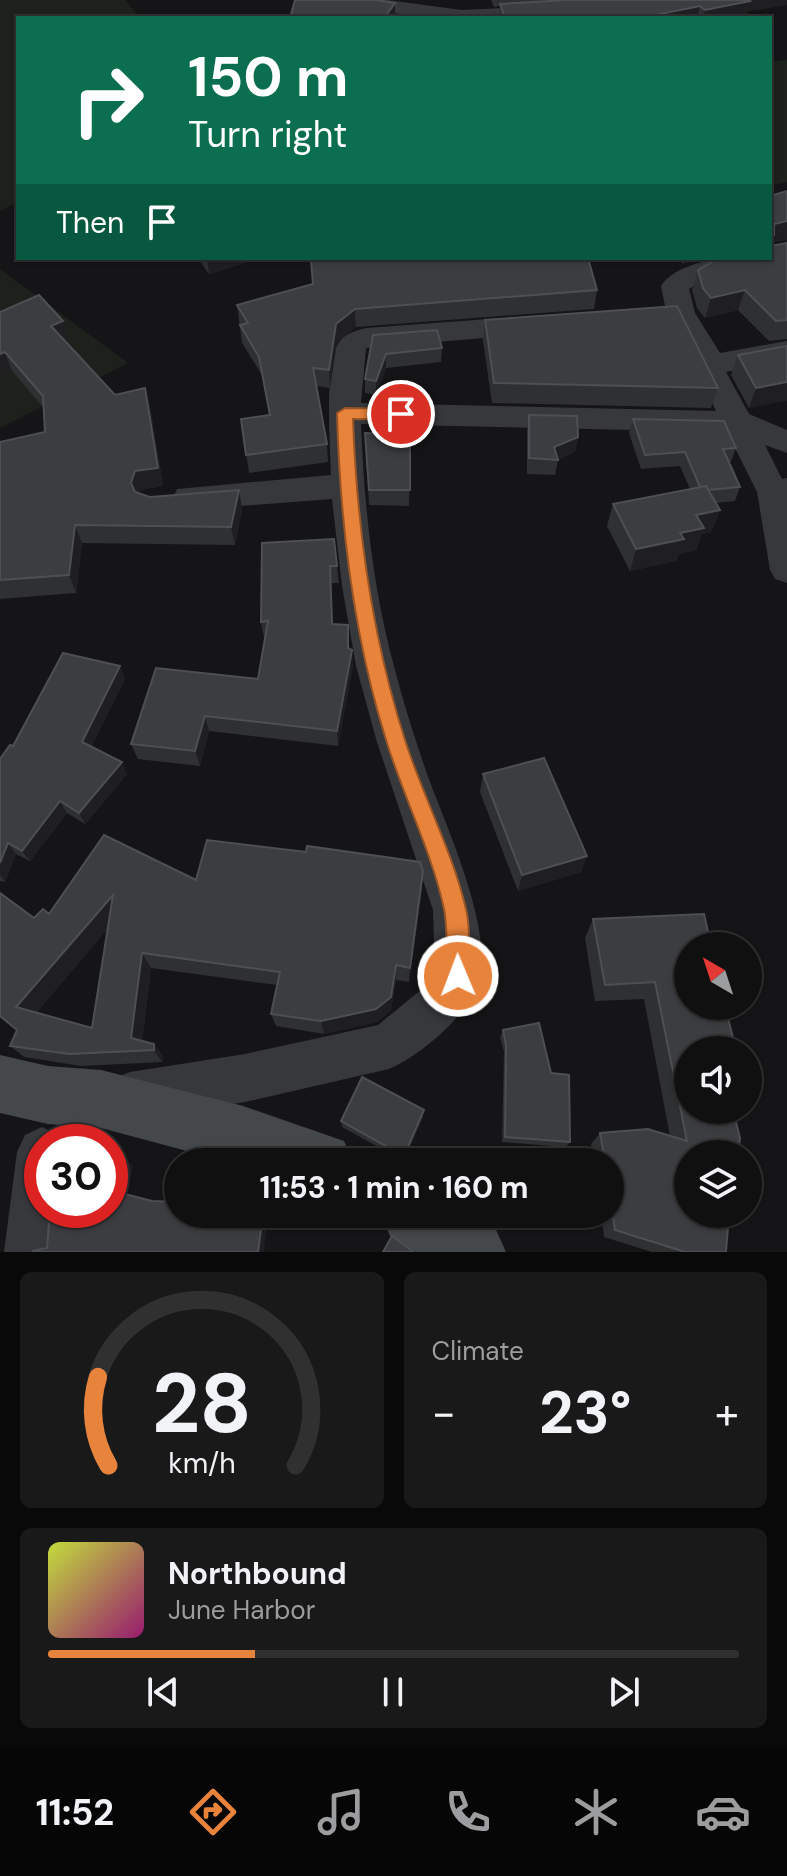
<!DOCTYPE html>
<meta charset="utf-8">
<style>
body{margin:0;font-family:"DM Sans",sans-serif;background:#19191a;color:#f1f3f6;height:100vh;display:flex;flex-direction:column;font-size:30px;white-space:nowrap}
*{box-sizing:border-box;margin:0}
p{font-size:26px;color:#9c9d9f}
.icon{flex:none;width:44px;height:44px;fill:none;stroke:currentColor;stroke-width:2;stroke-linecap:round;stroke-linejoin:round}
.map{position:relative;height:1252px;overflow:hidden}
.panel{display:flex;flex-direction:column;gap:20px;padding:20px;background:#090909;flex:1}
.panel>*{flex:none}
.hud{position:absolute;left:16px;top:16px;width:756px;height:244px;border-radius:0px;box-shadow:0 2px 6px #0004,0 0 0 2px #303031;background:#0b6e4f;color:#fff;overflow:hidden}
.needle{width:52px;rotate:321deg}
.controls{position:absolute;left:674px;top:932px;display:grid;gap:16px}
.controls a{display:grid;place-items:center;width:88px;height:88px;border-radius:50%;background:#101011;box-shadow:0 2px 6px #0004,0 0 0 2px #303031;font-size:40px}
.speed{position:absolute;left:24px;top:1124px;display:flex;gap:16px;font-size:40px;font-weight:700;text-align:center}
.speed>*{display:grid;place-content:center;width:104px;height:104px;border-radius:50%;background:#101011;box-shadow:0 2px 6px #0004,0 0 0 2px #303031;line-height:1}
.speed .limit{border:12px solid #d22;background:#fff;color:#111}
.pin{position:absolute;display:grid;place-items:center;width:68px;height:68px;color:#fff;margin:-34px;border:4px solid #fff;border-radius:50%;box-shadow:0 2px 8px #0007}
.me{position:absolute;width:88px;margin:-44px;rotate:359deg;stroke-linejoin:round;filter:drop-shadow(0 0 6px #0008)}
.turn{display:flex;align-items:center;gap:28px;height:168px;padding:0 40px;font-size:36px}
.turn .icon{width:104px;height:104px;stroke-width:2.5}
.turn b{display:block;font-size:56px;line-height:68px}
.then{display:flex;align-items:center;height:76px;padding:0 40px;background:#0003;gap:16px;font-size:30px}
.big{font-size:60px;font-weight:700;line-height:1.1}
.panel .tile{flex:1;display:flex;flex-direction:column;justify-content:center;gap:12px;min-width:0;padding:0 28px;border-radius:12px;background:#19191a}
.panel .dial{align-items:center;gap:0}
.dial svg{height:208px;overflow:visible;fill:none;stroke:#303031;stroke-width:7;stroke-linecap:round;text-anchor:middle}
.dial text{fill:#f1f3f6;stroke:none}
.song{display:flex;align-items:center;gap:24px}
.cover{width:96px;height:96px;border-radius:12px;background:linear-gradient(135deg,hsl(70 70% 55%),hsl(320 70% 35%))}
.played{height:8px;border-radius:4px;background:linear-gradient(90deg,#e8833c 30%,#303031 30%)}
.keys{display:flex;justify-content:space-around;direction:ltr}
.heat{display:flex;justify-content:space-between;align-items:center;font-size:44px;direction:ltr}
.panel .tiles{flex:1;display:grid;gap:20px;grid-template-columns:1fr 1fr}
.tile:last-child{grid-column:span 2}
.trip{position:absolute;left:164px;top:1148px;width:460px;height:80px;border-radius:40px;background:#101011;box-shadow:0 2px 6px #0004,0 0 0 2px #303031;font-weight:700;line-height:80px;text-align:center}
.tab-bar{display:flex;height:128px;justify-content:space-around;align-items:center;background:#060607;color:#9c9d9f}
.tab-bar .icon{width:56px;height:56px}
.tab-bar .current{color:#e8833c}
.tab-bar b{font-size:36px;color:#f1f3f6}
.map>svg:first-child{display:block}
</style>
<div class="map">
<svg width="787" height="1252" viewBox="0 0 787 1252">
<rect width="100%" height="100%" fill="#151517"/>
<g fill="#1c211b">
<path d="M0,0H125L140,18H18V202L0,211Z"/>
<path d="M787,60V182L770,186V62Z"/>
<path d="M0,269L128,363L0,428Z"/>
</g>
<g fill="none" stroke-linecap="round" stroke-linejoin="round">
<g fill="#36383b" fill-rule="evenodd">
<path d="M331,0H387L462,10L546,6L556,12L546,18H431L341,6Z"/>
<path d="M718,258H766L762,264L710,276L689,289L695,313L720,353L787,341V359L726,372L749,414L787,430V453L765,445L782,479L787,478V583L775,579L770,570L757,492L727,432L361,424C364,506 373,590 395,670C404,705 415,739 427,774C446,826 491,923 480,977C473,1012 420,1056 389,1069L245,1102L130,1120L113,1113L106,1096L113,1079L130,1072L245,1054L378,1025L422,989L435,970L433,910L377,742L356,666L342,586L332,499L189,510L177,507L173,498L177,489L331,475C330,443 325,377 336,348C341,335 353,331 366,328L531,316L541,319L545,325L541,331L531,334L366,348L361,403L716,411C701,381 692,350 673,323H624L620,317L624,311L665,306L661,286C673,268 698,263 718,258Z"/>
<path d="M42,1127L59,1135L63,1142H42V1210H60L56,1252H4L17,1152L25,1135Z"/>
</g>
<g fill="#44484b" fill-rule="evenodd">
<path d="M0,1055L48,1066L101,1070L243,1106L344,1141L353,1162H228L101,1128L48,1124L0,1113Z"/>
<path d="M381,1214H471L496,1230L506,1252H416L390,1236Z"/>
</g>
</g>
<g fill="#2e3032" fill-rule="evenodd">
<path d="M491,0H787V5L748,11L746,18H499L500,6L494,7Z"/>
<path d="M787,243V339L769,341L738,310L705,318L697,308L692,290L698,270Z"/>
<path d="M198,258H245V263L209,274Z"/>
<path d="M356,258H588L597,290L594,309L356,327L337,342L330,388L316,386L327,444L328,462L249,473L241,419L269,415L262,375L242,343L237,305L313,284Z"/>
<path d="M676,258H706L683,264Z"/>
<path d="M0,312L63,321L69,340L66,341L115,395L145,388L150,407L163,486L140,490L139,493L150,497L242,509L235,545L82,543L76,593L0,599V442L45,432L44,408L12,371L0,376Z"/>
<path d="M485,320L718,388L711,408L492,403L483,341Z"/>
<path d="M373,335L442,348L441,362L386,368L376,395L365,393V379Z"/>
<path d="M787,346L749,408L731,375L738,355Z"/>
<path d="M529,415L578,437L575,452L558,460L555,475L527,474V431Z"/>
<path d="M633,419L736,448L731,462H729L740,487L735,501L716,503L720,510L711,532L702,534L696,550L679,554L676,561L630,571L607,526L613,504L690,489L680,466L641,469L629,433Z"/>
<path d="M365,433L410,434L409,506L369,505Z"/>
<path d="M262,543L337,566L339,583H331L333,624L349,649L353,666L338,746L209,731L200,766L138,759L131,744L258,679L265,638H264L261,622Z"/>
<path d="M120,666L125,679L91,747L127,774L85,824L67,813L30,861L16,854L5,882L0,881V759L13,746Z"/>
<path d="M483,774L587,856L581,872L518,891L480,792Z"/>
<path d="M196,880L422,888L409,982L396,980L391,1010L377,1022L324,1034L276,1026L271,1014L277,985L151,968L142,1041L154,1044L163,1056L162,1062L81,1066L24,1057L10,1046L17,1031L0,1017V893L34,918L49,914ZM108,928L92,1028L36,1013Z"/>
<path d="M704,914L688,1154V1181H686L693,1217L726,1252H652L604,1237L601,1214H610V1162H593L591,1144L600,1133L670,1136L644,999L595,1001L585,938L593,919Z"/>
<path d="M503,1030L551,1073L570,1142L566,1147L502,1142L504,1052L500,1037Z"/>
<path d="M423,1117L404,1161L342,1127L341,1121Z"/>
</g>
<g fill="#1f1f21">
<path d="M740,0H787V5L748,11L746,18H703L705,10Z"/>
<path d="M395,3V16L394,18H384Z"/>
<path d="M700,6L697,18H640Z"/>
<path d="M787,221V240L771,243L774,235V224Z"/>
<path d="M207,258H245V263L209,274Z"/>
<path d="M685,258H706L683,264Z"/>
<path d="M745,290L738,310L705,318L711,298Z"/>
<path d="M355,309L356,327L337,342L330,388L329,370L336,324Z"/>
<path d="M63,321L69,340L58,345L51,326Z"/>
<path d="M5,352L12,371L0,376V354Z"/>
<path d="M386,354V368L376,395V381Z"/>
<path d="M787,382V401L749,408L756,388Z"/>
<path d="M145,388L150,407L163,486L140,490L136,501L131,483Z"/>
<path d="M578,437L575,452L557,460L554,447Z"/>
<path d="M239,490L242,509L235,545L231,527Z"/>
<path d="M720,510L711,532L702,534L696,550L679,554L676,561L630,571L636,549L680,533L696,515Z"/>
<path d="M75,525L82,543L76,593L69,575Z"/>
<path d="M352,650L353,666L338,746L337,731Z"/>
<path d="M120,666L125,679L88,754L82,742Z"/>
<path d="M205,716L209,731L200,766L195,751Z"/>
<path d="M122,762L127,774L85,824L79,813Z"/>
<path d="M60,801L67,813L30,861L22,851Z"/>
<path d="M8,843L16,854L5,882L0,875V863Z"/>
<path d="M587,856L581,872L518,891L522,875Z"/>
<path d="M423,871L422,888L409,982L410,968Z"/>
<path d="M113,895L122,911L30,1020L16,1007Z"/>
<path d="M142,953L151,968L141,1050L131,1038Z"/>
<path d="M396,965V980L391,1010L377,1022L324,1034L321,1021Z"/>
<path d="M154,1044L163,1056L162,1062L154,1050Z"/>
<path d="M424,1110L423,1117L404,1161V1156Z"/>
<path d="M123,1158L133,1165L126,1198L117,1192Z"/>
<path d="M263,1214H268L264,1252H258Z"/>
</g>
<g fill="#3b3d40" stroke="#4c4f53" stroke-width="2" fill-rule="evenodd">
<path d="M295,0H375L395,3L384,18H281H290Z"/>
<path d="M567,0H748L750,1L705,10L700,6L640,18H568L566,16L541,18H505L500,4Z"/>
<path d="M787,191V221L774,224V235H770V196Z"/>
<path d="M787,243V320L776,321L745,290L711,298L703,288L698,270L717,259L770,258V246Z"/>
<path d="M359,258H588L597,290L355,309L336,324L329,370L313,368L327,444L246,455L241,419L270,415L259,357L240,325L248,323L237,305L313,284L311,261Z"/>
<path d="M39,295L63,321L51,326L115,395L145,388L158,468L135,471L131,483L135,492L150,497L239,490L231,527L75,525L69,575L0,580V442L45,432L43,396L5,352L0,354V312Z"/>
<path d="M677,306L718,388L494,383L485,320Z"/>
<path d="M437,330L442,348L386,354L376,381L365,379L373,335Z"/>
<path d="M787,346V382L756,388L738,355Z"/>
<path d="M529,415L577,416L578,437L554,447L558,460L529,458Z"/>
<path d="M633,419L724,421L736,448L723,449L740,487L708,490L706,486L700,487L685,452L645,455Z"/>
<path d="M365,433L410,434V490H369Z"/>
<path d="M706,486L720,510L696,515L704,528L680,533L684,539L636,549L613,504Z"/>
<path d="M334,539L337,566H330L332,624L348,625V648L352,650L337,731L205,716L195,751L131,744L156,668L258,679L268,621L261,622L262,543Z"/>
<path d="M63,653L120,666L82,742L122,762L79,813L60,801L22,851L8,843L0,863V759L10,745L13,746Z"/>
<path d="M544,758L587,856L522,875L483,774Z"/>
<path d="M104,835L196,880L207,840L306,852L307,846L420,862L423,871L410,968L396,965L391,997L376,1009L321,1021L271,1014L280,972L142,953L131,1038L154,1044V1050L69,1054L10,1046L17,1030L0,1016V893L34,918L43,909L49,914ZM113,895L92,1028L16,1007Z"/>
<path d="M704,914L711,946H688V1006H725L736,1050H688V1110H736L735,1118L740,1138L738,1154H688V1172L685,1173L688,1190V1214H693V1217L728,1227L726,1252H685L615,1230L610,1196V1162H605L600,1133L648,1129L687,1141L655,982L605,985L593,919Z"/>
<path d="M539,1023L551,1073L569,1075L570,1142L505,1137L506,1045L503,1030Z"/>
<path d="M362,1077L424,1110L404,1156L341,1121Z"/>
<path d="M110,1157L123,1158L117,1192L152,1201L178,1202V1214H263L258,1252H32L33,1251L47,1248L50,1210H110Z"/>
<path d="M392,1236L414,1252H383Z"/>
</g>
<path fill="#e8833c" stroke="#975527" stroke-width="2" d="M345,408L401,409L409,414L401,420L353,419C357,529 372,638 406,743C424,798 453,853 466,909C471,930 469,955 470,976L466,984L458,987L450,984L447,976C446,955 448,930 444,909C432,853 404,798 387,743C353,636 340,525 337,413Z"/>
</svg>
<div class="controls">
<a><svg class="needle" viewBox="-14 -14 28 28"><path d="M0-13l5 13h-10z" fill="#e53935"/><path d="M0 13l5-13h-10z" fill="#9c9d9f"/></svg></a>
<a><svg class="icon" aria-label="sound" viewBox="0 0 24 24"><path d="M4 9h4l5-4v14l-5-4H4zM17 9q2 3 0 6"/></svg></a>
<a><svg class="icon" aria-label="layers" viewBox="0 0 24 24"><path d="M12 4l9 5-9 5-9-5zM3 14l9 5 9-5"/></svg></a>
</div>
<div class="speed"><div class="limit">30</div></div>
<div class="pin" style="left:401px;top:414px;background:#d93025"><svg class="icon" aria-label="arrive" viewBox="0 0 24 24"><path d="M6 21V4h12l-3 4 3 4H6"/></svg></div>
<svg class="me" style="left:458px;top:976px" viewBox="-20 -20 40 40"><circle r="17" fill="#e8833c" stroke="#fff" stroke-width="3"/><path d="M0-11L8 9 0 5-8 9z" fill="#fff"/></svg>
<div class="trip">11:53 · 1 min · 160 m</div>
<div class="hud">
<div class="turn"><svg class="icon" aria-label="right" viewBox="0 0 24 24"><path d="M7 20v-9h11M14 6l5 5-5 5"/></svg><div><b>150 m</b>Turn right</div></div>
<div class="then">Then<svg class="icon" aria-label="arrive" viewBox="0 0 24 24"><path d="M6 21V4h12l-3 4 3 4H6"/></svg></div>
</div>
</div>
<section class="panel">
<div class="tiles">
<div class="tile dial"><svg viewBox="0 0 100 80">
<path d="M14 69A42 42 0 1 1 86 69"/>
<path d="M14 69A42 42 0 0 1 10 35" stroke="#e8833c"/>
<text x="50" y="56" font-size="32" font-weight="700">28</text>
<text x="50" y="72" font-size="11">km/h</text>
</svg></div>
<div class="tile"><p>Climate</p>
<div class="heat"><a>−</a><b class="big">23°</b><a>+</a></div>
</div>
<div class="tile">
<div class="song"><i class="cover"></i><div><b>Northbound</b><p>June Harbor</p></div></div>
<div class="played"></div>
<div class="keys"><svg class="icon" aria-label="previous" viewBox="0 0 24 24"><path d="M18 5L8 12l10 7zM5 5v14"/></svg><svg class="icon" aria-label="pause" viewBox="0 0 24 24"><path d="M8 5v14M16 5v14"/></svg><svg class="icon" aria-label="next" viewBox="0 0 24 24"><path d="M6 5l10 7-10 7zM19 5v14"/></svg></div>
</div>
</div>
</section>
<nav class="tab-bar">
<b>11:52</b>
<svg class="icon current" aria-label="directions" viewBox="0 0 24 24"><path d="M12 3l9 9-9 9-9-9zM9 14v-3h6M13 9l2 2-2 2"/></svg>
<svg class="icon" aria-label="music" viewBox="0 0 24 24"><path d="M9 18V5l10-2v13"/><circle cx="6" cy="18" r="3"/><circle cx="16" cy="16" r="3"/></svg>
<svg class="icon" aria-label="phone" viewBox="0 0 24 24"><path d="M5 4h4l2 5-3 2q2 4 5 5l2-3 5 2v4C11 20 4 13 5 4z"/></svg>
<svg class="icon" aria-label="climate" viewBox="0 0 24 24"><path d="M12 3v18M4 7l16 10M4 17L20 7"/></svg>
<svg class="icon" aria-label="car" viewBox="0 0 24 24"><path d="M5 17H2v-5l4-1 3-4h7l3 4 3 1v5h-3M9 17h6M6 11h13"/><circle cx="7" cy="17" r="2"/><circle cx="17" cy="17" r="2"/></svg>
</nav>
